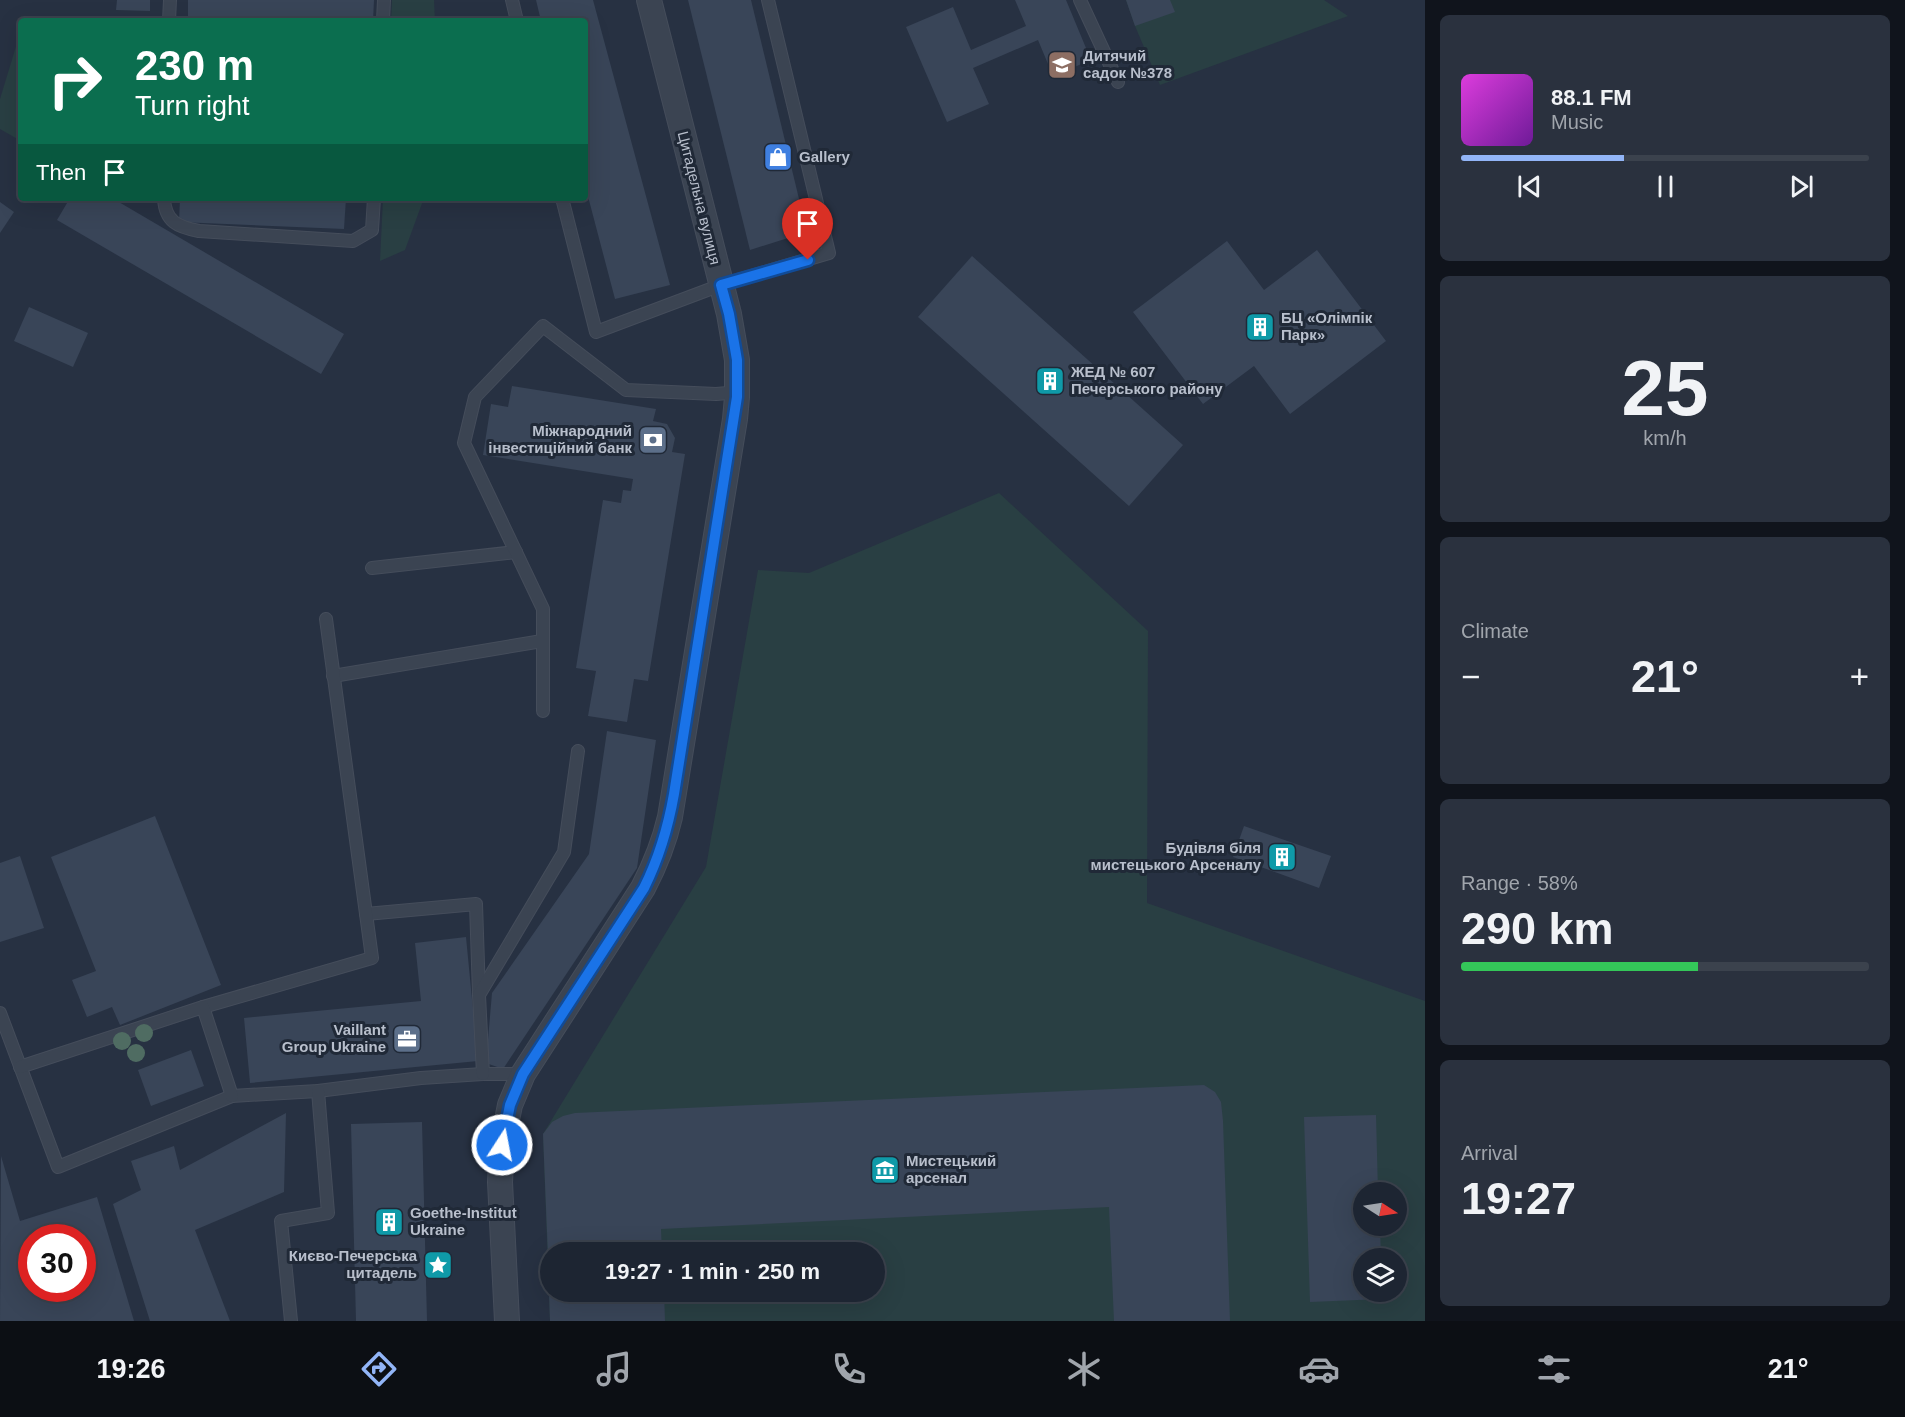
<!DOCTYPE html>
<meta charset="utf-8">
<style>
body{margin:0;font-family:Helvetica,sans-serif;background:#2a313e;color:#f1f3f6;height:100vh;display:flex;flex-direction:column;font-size:22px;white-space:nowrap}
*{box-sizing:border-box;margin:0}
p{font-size:20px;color:#a0a5ac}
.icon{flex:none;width:33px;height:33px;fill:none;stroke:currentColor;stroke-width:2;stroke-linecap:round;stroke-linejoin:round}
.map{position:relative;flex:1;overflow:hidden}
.drawer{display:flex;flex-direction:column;gap:15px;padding:15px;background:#10141c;width:480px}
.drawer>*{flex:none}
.guide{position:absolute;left:18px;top:18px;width:570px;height:183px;border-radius:6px;box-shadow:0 6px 24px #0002,0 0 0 2px #3b424d;background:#0b6e4f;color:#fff;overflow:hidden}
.needle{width:39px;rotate:102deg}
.buttons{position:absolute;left:1353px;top:1182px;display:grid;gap:12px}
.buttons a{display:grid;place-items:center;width:54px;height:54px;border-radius:50%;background:#1d2532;box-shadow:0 6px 24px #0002,0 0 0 2px #3b424d;font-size:30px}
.speed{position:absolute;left:18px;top:1224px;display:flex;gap:12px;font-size:30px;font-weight:700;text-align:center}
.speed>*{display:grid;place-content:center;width:78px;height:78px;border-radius:50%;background:#1d2532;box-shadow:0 6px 24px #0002,0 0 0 2px #3b424d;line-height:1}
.speed .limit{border:9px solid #d22;background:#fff;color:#111}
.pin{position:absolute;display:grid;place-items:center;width:51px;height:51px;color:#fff;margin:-62px -26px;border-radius:50% 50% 50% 0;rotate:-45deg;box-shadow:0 0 6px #0007}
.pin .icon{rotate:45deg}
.me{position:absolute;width:66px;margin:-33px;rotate:11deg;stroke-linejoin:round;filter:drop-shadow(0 0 4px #0008)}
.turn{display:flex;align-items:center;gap:21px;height:126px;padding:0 18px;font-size:27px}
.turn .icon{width:78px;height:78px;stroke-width:2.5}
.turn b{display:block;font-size:42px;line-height:51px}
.then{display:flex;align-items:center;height:57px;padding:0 18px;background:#0003;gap:12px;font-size:22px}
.big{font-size:45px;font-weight:700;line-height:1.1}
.drawer .card{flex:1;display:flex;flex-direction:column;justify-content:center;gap:9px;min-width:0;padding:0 21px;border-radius:9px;background:#2a313e}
.drawer .dial{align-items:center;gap:0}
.dial b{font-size:78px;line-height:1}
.song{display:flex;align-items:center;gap:18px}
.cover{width:72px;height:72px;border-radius:9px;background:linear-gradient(135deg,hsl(300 70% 55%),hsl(280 70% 35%))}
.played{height:6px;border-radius:3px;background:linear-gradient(90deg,#92b5f7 40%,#3b424d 40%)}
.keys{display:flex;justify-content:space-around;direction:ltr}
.heat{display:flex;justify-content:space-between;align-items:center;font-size:33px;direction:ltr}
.charge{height:9px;border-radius:4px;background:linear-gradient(90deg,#34c759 58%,#3b424d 0)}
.trip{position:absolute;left:540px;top:1242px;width:345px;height:60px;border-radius:30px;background:#1d2532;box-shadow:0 6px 24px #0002,0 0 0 2px #3b424d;font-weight:700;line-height:60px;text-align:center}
.menu{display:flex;height:96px;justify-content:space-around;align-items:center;background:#0c0f14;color:#a0a5ac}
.menu .icon{width:42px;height:42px}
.menu .on{color:#92b5f7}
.menu b{font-size:27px;color:#f1f3f6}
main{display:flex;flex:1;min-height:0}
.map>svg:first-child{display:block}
</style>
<main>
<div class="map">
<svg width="1425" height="1321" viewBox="0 0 1425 1321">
<rect width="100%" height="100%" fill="#273142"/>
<g fill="#293f43" fill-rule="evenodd">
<path d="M392,0H434L435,21H391Z"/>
<path d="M1126,0H1324L1348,16L1160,85L1135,26Z"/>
<path d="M17,43L21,45V141L0,129V99Z"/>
<path d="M383,198H424L405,250L380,261Z"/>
<path d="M999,493L1148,631L1147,903L1425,1001V1321H550L543,1134L706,867L758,570L809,573ZM1364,1192H1396V1226H1364ZM550,1252H874V1292H550ZM1364,1258H1396V1292H1364Z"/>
</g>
<g fill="#394558" fill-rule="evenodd">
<path d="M117,0H150V11L116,10Z"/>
<path d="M188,0H374L373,21H188Z"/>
<path d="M536,0H593L670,285L615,299L585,185V21H541Z"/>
<path d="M688,0H751L807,232L750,250Z"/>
<path d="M1015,0H1066L1091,60L1053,76L1038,40L973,68L989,104L947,122L906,27L953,7L971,50L1026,26Z"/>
<path d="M1126,0H1170L1175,12L1135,26Z"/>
<path d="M70,198H112L344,334L321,374L57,220Z"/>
<path d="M180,198H346L344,229L179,222Z"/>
<path d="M0,202L14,212L0,233Z"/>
<path d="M1227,241L1264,290L1317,250L1386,341L1290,414L1254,366L1203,404L1133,312Z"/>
<path d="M972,256L1183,445L1129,506L918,317Z"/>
<path d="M29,307L88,333L73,367L14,341Z"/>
<path d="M512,386L656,409L653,421L667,424L675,438L672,452L685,454L648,681L634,679L627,722L588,716L596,671L576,668L603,500L621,503L623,490L631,491L633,479L483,455L491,404L508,407Z"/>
<path d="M607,731L656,740L637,868L503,1069L486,1063L492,993L589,854Z"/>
<path d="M155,816L221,985L120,1025L112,1007L87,1017L72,980L96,971L51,857Z"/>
<path d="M1244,826L1331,856L1319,888L1233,857Z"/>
<path d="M20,856L44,928L0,942V863Z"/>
<path d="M466,937L478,1061L250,1083L244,1018L421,1001L415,943Z"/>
<path d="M191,1050L204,1086L151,1106L138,1070Z"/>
<path d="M1204,1085L1215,1092L1221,1102L1223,1121L1230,1321H1114L1109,1207L661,1229L662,1252H550V1280H549L543,1134L552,1122L563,1116L575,1113Z"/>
<path d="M286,1113L284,1192L195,1230L230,1321H150L113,1204L141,1190L131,1161L174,1146L180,1170Z"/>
<path d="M1376,1115L1378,1192H1364V1226H1380L1381,1258H1364V1292H1382V1299L1310,1302L1304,1117Z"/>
<path d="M422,1122L427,1321H356L351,1124Z"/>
<path d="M1,1156L20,1221L97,1197L134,1321H0ZM32,1238H82V1288H32Z"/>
<path d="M549,1292H664L665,1321H550Z"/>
</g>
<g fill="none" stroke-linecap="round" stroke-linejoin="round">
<g stroke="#454d5b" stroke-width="14">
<g id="lane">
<path d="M512,0L517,21"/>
<path d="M1080,0L1118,82"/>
<path d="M169,21L170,0"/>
<path d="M383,21L384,0"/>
<path d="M164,198C165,222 178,227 199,231L353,241L372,230L374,198"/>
<path d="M562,198L596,332L721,285L829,253L768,0"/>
<path d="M372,568L516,552"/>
<path d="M333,676L542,641"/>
<path d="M543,711V609L464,443L475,397L543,326L626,390L716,394L728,393L737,397"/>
<path d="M366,914L476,904L479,994"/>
<path d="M203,1007L372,958L326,619"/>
<path d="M0,1013L58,1167L232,1096L318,1091L421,1078L483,1074H523"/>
<path d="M20,1067L203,1007L232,1096"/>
<path d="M483,1074L479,995L564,852L578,751"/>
<path d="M291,1321L281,1221L328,1213L318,1091"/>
</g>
</g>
<g stroke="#454d5b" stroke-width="26">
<path id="street" d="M507,1321L500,1182L502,1145L510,1105L523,1074L643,888C655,865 664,843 670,817L735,419L737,397V360L729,314L649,0"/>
</g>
<use href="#lane" stroke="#3b4452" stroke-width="12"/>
<use href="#street" stroke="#3b4452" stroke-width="24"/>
</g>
<g fill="#4f6c62">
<circle cx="144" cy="1033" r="9"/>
<circle cx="122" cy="1041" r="9"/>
<circle cx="136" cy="1053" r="9"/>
</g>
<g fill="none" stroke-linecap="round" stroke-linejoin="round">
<g stroke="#114b97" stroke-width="15">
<path id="route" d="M502,1145L510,1105L523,1074L644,888C659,858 668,828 674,794L737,397V360L729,314L721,285L808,260"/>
</g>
<use href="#route" stroke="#1a73e8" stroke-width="10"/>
</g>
<defs>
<g id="school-square" transform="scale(1.5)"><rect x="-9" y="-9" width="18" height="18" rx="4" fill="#8d6e63" stroke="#202937"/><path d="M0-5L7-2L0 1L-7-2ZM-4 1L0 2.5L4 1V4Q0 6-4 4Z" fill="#fff"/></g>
<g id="shop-square" transform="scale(1.5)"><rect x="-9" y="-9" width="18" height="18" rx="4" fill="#3f7fe0" stroke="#202937"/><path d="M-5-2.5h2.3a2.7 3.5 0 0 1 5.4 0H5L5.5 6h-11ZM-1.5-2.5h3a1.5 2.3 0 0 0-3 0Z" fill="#fff"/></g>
<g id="building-square" transform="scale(1.5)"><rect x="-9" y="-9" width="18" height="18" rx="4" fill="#0f9aa8" stroke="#202937"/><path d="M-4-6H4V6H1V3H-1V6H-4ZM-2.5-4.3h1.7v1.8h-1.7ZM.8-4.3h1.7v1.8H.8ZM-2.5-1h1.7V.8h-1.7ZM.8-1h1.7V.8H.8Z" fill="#fff"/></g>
<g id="bank-square" transform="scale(1.5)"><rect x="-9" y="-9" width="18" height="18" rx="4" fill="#5c6f8a" stroke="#202937"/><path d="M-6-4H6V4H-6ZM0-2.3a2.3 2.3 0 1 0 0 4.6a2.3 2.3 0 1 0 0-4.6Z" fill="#fff"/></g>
<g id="office-square" transform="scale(1.5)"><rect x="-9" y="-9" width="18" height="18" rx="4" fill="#5c6f8a" stroke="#202937"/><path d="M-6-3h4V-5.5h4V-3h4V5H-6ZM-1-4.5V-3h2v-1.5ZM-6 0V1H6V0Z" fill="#fff"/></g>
<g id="museum-square" transform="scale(1.5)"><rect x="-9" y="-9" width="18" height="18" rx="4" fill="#0f9aa8" stroke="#202937"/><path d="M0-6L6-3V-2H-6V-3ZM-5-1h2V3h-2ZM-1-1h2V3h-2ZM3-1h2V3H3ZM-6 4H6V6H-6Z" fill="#fff"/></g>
<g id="sight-square" transform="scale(1.5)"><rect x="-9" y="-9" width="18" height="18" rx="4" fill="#0f9aa8" stroke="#202937"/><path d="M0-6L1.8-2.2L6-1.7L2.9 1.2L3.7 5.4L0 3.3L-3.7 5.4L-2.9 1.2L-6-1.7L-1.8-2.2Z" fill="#fff"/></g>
</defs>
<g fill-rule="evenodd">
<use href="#school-square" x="1062" y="65"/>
<use href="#shop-square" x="778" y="157"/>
<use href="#building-square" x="1260" y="327"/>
<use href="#building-square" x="1050" y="381"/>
<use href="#bank-square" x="653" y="440"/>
<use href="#building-square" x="1282" y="857"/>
<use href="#office-square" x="407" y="1039"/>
<use href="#museum-square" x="885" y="1170"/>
<use href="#building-square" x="389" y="1222"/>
<use href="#sight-square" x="438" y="1265"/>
</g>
<g text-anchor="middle" stroke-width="6" stroke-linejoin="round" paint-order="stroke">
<g font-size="15" font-weight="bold" fill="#b8bfcc" stroke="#202937" text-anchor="start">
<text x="1083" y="61">Дитячий<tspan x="1083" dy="17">садок №378</tspan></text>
<text x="799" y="162">Gallery</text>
<text x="1281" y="323">БЦ «Олімпік<tspan x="1281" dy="17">Парк»</tspan></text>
<text x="1071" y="377">ЖЕД № 607<tspan x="1071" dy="17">Печерського району</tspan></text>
<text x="632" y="436" text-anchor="end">Міжнародний<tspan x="632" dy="17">інвестиційний банк</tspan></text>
<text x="1261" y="853" text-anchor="end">Будівля біля<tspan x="1261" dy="17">мистецького Арсеналу</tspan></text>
<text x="386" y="1035" text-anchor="end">Vaillant<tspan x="386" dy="17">Group Ukraine</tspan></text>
<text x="906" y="1166">Мистецький<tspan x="906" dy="17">арсенал</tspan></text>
<text x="410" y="1218">Goethe-Institut<tspan x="410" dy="17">Ukraine</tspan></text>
<text x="417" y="1261" text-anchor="end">Києво-Печерська<tspan x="417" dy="17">цитадель</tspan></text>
</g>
<g font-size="15" fill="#b8bfcc" stroke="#202937">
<text transform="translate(699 198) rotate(76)" y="5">Цитадельна вулиця</text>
</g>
</g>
</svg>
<div class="buttons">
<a><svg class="needle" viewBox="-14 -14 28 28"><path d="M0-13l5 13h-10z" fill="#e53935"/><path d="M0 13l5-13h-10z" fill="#a0a5ac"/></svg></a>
<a><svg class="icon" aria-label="layers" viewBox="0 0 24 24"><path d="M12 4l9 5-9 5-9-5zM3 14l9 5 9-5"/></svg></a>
</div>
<div class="speed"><div class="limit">30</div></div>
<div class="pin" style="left:808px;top:260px;background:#d93025"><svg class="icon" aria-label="arrive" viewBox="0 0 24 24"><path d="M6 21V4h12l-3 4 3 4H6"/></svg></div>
<svg class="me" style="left:502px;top:1145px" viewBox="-20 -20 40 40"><circle r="17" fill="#1a73e8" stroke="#fff" stroke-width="3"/><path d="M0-11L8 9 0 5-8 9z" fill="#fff"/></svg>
<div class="trip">19:27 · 1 min · 250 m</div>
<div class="guide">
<div class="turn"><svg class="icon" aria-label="right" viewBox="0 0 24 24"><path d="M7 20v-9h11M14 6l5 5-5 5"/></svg><div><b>230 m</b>Turn right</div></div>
<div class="then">Then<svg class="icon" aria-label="arrive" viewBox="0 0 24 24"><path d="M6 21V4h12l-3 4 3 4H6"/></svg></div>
</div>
</div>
<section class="drawer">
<div class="card">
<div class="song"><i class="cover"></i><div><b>88.1 FM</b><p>Music</p></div></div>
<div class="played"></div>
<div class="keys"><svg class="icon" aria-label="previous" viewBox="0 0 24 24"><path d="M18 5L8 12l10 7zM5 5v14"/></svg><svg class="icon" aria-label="pause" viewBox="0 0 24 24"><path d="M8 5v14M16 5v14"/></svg><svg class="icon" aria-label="next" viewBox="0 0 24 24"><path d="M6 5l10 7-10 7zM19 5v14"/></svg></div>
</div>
<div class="card dial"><b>25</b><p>km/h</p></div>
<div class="card"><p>Climate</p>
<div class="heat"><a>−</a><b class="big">21°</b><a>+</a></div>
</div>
<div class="card"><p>Range · 58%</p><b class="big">290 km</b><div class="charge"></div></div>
<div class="card"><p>Arrival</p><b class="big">19:27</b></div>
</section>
</main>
<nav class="menu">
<b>19:26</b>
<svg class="icon on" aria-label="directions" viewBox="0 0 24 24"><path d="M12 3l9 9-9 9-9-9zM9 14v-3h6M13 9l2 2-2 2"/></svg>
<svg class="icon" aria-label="music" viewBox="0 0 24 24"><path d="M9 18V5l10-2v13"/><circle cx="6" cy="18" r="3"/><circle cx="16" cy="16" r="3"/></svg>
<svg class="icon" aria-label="phone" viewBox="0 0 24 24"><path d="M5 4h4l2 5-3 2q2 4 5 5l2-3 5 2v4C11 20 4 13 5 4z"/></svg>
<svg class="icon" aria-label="climate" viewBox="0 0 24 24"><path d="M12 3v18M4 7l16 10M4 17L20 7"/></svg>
<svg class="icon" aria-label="car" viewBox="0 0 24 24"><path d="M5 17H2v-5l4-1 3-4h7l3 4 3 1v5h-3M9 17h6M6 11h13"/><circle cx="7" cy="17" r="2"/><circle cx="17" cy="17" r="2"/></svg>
<svg class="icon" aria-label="filters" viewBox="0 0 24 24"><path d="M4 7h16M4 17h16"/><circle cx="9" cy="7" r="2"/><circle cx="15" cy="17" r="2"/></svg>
<b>21°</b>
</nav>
